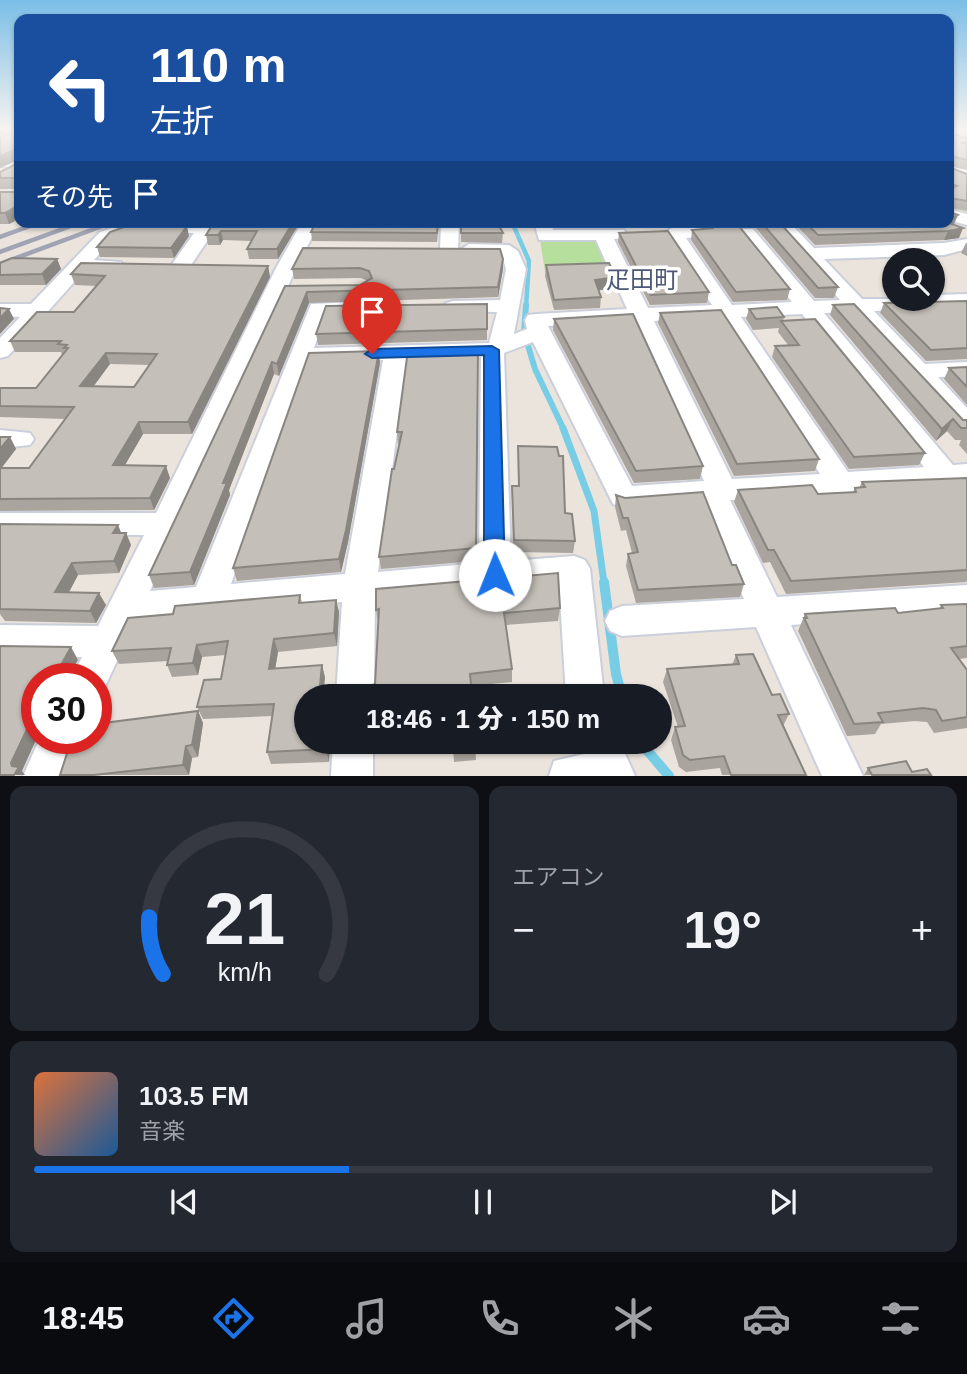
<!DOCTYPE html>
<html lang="ja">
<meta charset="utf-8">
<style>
body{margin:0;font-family:Arial,"Noto Sans JP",sans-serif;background:#242831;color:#f1f3f6;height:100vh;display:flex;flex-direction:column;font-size:26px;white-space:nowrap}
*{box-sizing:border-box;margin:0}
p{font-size:23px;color:#9ea1a6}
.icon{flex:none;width:38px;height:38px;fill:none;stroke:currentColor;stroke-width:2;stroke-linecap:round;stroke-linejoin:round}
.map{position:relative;height:776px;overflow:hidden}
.side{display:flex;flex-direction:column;gap:10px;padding:10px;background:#0d0f14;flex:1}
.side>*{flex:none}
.banner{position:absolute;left:14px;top:14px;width:940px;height:214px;border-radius:14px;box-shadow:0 2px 5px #0004;background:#1a4fa0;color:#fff;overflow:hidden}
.tools{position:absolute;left:882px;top:248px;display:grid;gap:14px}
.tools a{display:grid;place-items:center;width:63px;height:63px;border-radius:50%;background:#171b24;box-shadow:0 2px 5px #0004;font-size:35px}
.speed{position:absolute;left:21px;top:663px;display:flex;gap:14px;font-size:35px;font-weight:700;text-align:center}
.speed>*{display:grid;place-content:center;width:91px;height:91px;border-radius:50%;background:#171b24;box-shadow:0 2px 5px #0004;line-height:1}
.speed .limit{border:10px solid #d22;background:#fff;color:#111}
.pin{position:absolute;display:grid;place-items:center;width:60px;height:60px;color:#fff;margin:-72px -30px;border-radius:50% 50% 50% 0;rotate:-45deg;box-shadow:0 0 7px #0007}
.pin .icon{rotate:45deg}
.me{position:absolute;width:77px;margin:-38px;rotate:359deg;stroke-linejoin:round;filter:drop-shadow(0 0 5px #0008)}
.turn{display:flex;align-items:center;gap:24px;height:147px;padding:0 21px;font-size:32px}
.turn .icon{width:91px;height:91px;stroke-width:2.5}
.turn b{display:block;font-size:49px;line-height:60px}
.then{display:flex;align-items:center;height:66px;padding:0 21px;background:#0003;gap:14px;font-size:26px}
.big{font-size:52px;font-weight:800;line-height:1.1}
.side .card{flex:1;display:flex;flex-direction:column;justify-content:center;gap:10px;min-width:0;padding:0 24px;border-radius:14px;background:#242831}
.side .dial{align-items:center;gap:0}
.dial svg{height:182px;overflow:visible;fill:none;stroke:#363941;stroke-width:7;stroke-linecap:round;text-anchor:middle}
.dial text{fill:#f1f3f6;stroke:none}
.song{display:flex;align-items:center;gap:21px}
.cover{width:84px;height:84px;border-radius:10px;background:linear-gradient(135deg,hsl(20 70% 55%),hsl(210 70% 35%))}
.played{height:7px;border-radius:4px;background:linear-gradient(90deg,#1a73e8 35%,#363941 35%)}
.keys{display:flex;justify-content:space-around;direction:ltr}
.heat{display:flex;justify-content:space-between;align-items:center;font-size:38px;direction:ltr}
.side .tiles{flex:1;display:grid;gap:10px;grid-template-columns:1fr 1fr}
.card:last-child{grid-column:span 2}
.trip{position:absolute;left:294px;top:684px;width:378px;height:70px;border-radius:35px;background:#171b24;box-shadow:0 2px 5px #0004;font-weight:800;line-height:70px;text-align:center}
.dock{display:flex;height:112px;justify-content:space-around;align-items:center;background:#090b0e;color:#9ea1a6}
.dock .icon{width:49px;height:49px}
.dock .current{color:#1a73e8}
.dock b{font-size:32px;color:#f1f3f6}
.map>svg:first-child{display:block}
</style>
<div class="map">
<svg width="967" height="776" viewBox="0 0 967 776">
<rect width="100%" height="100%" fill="#ebe4dd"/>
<path fill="#b6de9d" d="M595,237L615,270L545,272L540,239Z"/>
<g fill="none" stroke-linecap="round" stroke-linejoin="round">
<path stroke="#77cde6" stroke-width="4.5" d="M512,222L529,261L526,307"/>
<path stroke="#77cde6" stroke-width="6" d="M526,305L524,332L535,369L564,430"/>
<path stroke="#77cde6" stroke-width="7" d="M563,428L594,511L604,583"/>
<g stroke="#77cde6" stroke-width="10">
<path d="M604,582L616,674L622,696"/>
<path d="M640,742L669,776"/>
</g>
<g stroke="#cbcfdb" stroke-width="4">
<g id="minor">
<path d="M0,158L19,160V168L0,166Z"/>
<path d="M948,161L967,165V175L948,170Z"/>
<path d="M948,209L967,214V225L948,220Z"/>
<path d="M302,222H320L296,268L254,366L150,591L196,587L311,304L357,302L364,304L368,308L364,312L326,314L314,348L489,343L497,312L446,311L443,307L446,303L453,301L500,300L506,269L502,256L462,254L460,250L469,244L509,245L518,251L526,269L514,334L527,329L525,320L528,315L536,314L627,309L596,240H539L534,222H552L553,230H624L627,234L624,238L614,239L648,308L712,305L663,233L672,228L691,227L688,222H705L712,232L703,237L686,238L732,305L792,302L741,237L738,233L741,229H753L814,301L840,300L771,222H789L814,248L944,243L967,239V249L944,255L824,259L862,299H933V295L967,294V306L874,311L925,364L967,362V376L938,377L967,408V431L958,429L851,312L824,313L953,465L967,464V484L730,500L777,597L967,585V613L791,625L863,776H822L756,627L622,636L610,631L605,621L610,611L622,606L744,599L702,502L623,508L613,504L533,342L504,353L511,561L574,556L585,560L590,569L604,696H566L559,583L375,599L374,696H336L342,602L136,620L103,691L96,694V679H71L82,657L0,655V625L98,626L144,535L3,534L0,533V513H156L276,268ZM802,314L924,467L848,472L741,317ZM720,318L820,474L732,479L654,321ZM633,322L704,481L632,486L548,326ZM481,357L479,563L378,572L407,359ZM383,360L345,574L231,584L309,362Z"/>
<path d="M441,222H459L458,250L456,254H442L440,250Z"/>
<path d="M127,223H207L216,228L187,271L180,273L170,267L194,233H129L112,240L94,260L121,262L124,266L121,270L84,271L8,356L0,358V338L20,317L0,316V304H31L100,232Z"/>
<path d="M0,430L30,433L34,439L30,445L0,448Z"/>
<path d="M40,738H81L64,776H23Z"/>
<path d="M333,742H373V776H331Z"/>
<path d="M580,742H620L635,776H549L554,761L584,754Z"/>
</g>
</g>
<use href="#minor" fill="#fff" fill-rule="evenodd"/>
<g stroke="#a0a3b3" stroke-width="4.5">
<path d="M0,237L41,222"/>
<path d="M0,252L82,222"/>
<path d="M0,264L113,222"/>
</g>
</g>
<g fill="#a9a49e" fill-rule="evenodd">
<path d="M19,130V219L9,224H0V192H17V189H0V172L16,164L17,160L0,168V137Z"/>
<path d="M948,133L967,138V170L949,166V167L967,174V211L950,208V212L959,238L944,240L815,245L793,222H948Z"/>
<path d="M211,222H300L278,259H249L247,249L251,241L223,240L220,245H208L206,235L213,224Z"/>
<path d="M316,222H439L437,242L312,241L311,232Z"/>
<path d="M461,222L503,233L502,243L461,242Z"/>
<path d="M553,222H687L686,224L555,227Z"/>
<path d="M708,222H779L838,287L834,298H815L755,227L741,226L740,228L790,289L787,300L733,302L691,240L692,230L712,228Z"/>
<path d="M619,233L709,292L707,303L650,305L618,242Z"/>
<path d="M189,236L174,258L100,257L97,247Z"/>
<path d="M966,243H967V256L961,253Z"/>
<path d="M57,259L61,269L46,285H0V263Z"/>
<path d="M503,259V269L498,297L309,303L279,376L274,374L229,490L230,495L194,585L154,588L149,575L285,286L360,285L368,281L361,278L294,279L292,269Z"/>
<path d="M546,265L615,288L598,290L601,297L600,308L554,310L545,276Z"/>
<path d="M268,266L270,277L192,434H143L125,465L170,478L154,510L0,511V437H10L16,449L1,468H29L65,419L0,417V388H36L62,355L61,352H15L10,341L74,312L97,286L75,285L71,274ZM110,364L149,365L134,387L93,386Z"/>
<path d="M967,301V359L926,361L880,313L884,303Z"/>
<path d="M487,304V340L318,345L316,334Z"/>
<path d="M833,305L963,420H967V454L959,445L961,440H955L947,431L936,441L830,315Z"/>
<path d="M749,309L784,317L783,321L925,453L919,465L849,469L772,357L775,346L788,345L778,332L779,328L753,330L746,319Z"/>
<path d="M660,313L819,459L815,471L734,476L658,323Z"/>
<path d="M554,319L703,466L700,479L634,483L553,330Z"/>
<path d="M478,348L476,561L381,569L379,557L399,444H398L397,432Z"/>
<path d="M380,363L348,542L341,572L237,581L233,568Z"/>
<path d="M967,367V405L944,379L949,368Z"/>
<path d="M518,446L565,513L575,541L573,553L513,552L512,486H518Z"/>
<path d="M967,478V581L966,582L786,594L770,562L763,563L734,502L738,490L818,494L853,492L855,488H859L862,482Z"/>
<path d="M616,495L732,565L744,584L740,597L636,603L626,566L628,554L632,553L626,530L621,531L615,507Z"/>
<path d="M0,524L126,533L131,545L119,573L78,575L69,592L106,605L96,623L5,621L0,614Z"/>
<path d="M300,595L302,603L336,600L339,612L337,646L278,652L275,669L325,677L323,696L330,742L329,762L271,764L267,752L272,716L203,719L197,707L221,679L226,655L202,657L198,675L172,677L167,665L168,661L119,664L112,651L173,614Z"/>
<path d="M941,605H967V658L959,659L967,670V728L934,733L927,722L915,721L881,724L875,734L847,736L798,631L805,614L898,613L940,608Z"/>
<path d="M560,608L558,621L506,625L512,669V682L471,686L375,684L378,622L376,610Z"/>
<path d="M736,655L789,714L783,726L806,775H722L720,768L686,772L679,767L671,740L675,727H678L663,682L667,669L732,665Z"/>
<path d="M198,711L203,723L198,757L192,758L189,775H60Z"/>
<path d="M376,742H475L476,760L454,762L453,746L378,753Z"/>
<path d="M541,742H560L541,744Z"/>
<path d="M868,768L912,772L931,775H864Z"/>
</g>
<g fill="#898681">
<path d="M0,130H9L0,135Z"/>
<path d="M14,150L18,160L0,168V156Z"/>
<path d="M19,205V219L9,224L5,213Z"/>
<path d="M958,215L954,224L941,231L944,222H948V220Z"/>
<path d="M293,222H300L278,259L277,249Z"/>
<path d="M187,226L189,236L174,258L171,248Z"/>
<path d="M963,228L959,238L944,240L948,231Z"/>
<path d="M221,231L223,240L220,245L218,235Z"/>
<path d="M57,259L61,269L46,285L42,274Z"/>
<path d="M503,259V269L498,297V287Z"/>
<path d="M268,266L270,277L192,434L188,422Z"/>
<path d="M616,277L615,288L594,291L595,280Z"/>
<path d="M307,292L309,303L279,376L277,364Z"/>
<path d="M9,309L14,319L0,334V318Z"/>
<path d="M379,351L380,363L348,542L341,572L339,559Z"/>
<path d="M106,353L110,364L85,398L80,386Z"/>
<path d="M272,362L274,374L229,490L230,495L194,585L190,572L223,483Z"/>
<path d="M953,419L947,431L936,441L942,429Z"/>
<path d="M139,422L143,434L118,477L113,465Z"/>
<path d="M10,437L16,449L0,470V449Z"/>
<path d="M166,466L170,478L154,510L150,498Z"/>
<path d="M118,525L123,537L113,533Z"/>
<path d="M126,533L131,545L119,573L114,561Z"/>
<path d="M72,563L78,575L62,605L55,592Z"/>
<path d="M99,593L106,605L96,623L90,611Z"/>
<path d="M336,600L339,612L337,646L334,633Z"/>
<path d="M274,639L278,652L273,682L269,669Z"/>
<path d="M197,645L202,657L198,675L193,663Z"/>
<path d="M71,647L78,660L69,676L71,679H62L61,665Z"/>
<path d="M322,665L325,677L323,696H319Z"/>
<path d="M198,711L203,723L198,757L192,745Z"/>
<path d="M37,722V738L22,771L25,775H14L11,763L29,725Z"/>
<path d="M327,742H330L329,762L326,749Z"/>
<path d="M186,746L192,758L189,775L183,765Z"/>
</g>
<g fill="#c4bfb8" stroke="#898681" stroke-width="2" fill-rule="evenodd">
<path d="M17,130H19V205L5,213H0V192H17V178H0V172L16,164L18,152L14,150L0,156V137Z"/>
<path d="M948,133L967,138V141L963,143L967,144V160L950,156L949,167L967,174V201L950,198V212L958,215L948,220V190L957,186L948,183Z"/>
<path d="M214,222H293L277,249H247L257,231H221L218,235H206Z"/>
<path d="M316,222H438L437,233L311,232Z"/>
<path d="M461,222H497L503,233H461Z"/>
<path d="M717,222H740L738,225L790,289L736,292L692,230L713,228Z"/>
<path d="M761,222H779L838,287L818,288Z"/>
<path d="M805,222H946L963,228L948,231L818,235Z"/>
<path d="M127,226H187L171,248L97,247L110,232Z"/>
<path d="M668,231L709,292L651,295L619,233Z"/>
<path d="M303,248L500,249L503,259L498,287L307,292L277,364L272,362L223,483H227L190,572L149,575L285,286L360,285L372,278L369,271L360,268L292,269Z"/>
<path d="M12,258L57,259L42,274L0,275V263Z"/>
<path d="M81,263L268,266L188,422H139L113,465L166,466L150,498L0,499V468H29L74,407L0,406V388H36L68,348H64L67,345L58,344L61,341H10L37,312H74L105,276L71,274ZM106,353L157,354L134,387L80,386Z"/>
<path d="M609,263L616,277L595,280L601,297L554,300L546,265Z"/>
<path d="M967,301V348L931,350L884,303Z"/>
<path d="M487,304V329L316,334L326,306Z"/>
<path d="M854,304L963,420H967V428H961L953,419L942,429L833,305Z"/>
<path d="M777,307L784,317L756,319L749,309Z"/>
<path d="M0,308L9,309L0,318Z"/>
<path d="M721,310L819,459L737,464L660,313Z"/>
<path d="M633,314L703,466L636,471L554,319Z"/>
<path d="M815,319L925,453L854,457L775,346L799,345L781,321Z"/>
<path d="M478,348L476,548L379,557L392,469H394L402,432H397L408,350Z"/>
<path d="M379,351L346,530L339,559L233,568L309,353Z"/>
<path d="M967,367V387L949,368Z"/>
<path d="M0,437H10L0,449Z"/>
<path d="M518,446L557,447L559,456H563L565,513L572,514L575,541L514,540L512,486H519Z"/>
<path d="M967,478V570L791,581L774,550H768L738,490L812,485L818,494L856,492L855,488L865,487L862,482Z"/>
<path d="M703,492L732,565H736L744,584L638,590L628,554L638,552L628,518H623L616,495L625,498Z"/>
<path d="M0,524L118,525L113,533H126L114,561L72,563L55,592L99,593L90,611L0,609Z"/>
<path d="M558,573L560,608L504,613L512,669L470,674L472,696H368L369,686L375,684L379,609L376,610V589Z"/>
<path d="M300,595L299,603L336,600L334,633L274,639L269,669L322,665L319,696H306V742H327L326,749L267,752L274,704L197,707L204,680L221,679L228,641L197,645L193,663L167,665L171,648L112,651L128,618L173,614L175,606Z"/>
<path d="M966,604L967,605V646L951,648L967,670V717L942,721L936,710L923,708L878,713L883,722L854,724L804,618H807L805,614L895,608L898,613L943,608L941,605Z"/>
<path d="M0,646L71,647L61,665L65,669L62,679H37V722L29,725L11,763L12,766L19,767L14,775H0Z"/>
<path d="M753,654L772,695L780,694L789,714L778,715L806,775H731L724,756L690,760L683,755L675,727L685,726L667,669L739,664L736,655Z"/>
<path d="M569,694V696H537Z"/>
<path d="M198,711L192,745L186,746L183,765L94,775H60L72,738H96V724Z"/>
<path d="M453,742H475L476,748L453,750Z"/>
<path d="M906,761L912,772L927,769L931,775H872L868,768Z"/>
</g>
<linearGradient id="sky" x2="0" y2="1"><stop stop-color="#7bbee7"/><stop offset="0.54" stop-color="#f6f3f0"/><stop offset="1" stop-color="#f6f3f0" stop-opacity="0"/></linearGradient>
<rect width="967" height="239" fill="url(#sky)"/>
<path fill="#1a73e8" stroke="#114b97" stroke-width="2" d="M492,346L499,350L505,575L502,581L495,584L487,581L484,575V355L372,358L365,354L372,349Z"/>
<g text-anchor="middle" stroke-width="7" stroke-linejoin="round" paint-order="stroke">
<g font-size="24" fill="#4d5777" stroke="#fff">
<text x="642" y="288">疋田町</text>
</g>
</g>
</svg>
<div class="tools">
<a><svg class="icon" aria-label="search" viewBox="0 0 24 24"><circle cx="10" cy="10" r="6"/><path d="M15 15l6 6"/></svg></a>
</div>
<div class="speed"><div class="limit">30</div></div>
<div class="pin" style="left:372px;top:354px;background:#d93025"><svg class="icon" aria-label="arrive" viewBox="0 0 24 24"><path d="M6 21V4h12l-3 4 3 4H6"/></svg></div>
<svg class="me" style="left:495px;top:575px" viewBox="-20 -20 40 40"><circle r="19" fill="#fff"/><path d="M0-13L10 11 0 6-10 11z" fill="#1a73e8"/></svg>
<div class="trip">18:46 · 1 分 · 150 m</div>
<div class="banner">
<div class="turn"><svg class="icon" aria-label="left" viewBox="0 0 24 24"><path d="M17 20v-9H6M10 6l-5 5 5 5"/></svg><div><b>110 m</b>左折</div></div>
<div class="then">その先<svg class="icon" aria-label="arrive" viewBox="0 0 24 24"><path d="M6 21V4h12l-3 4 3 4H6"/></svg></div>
</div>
</div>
<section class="side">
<div class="tiles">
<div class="card dial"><svg viewBox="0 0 100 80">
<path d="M14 69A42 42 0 1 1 86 69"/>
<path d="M14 69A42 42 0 0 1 8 44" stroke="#1a73e8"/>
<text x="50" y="56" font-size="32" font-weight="700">21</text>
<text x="50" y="72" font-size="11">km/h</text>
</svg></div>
<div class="card"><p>エアコン</p>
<div class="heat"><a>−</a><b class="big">19°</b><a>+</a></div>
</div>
<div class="card">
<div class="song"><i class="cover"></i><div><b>103.5 FM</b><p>音楽</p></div></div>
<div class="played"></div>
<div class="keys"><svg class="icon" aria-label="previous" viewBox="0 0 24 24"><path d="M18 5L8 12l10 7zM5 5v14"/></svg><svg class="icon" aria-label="pause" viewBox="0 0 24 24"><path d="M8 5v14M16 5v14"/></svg><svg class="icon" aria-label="next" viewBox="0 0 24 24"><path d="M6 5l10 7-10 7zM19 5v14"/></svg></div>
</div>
</div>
</section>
<nav class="dock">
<b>18:45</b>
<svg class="icon current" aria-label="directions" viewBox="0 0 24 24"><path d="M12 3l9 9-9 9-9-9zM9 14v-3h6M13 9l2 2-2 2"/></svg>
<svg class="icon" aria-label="music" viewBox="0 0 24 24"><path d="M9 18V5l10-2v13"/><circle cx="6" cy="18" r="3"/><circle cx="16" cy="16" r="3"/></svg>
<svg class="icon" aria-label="phone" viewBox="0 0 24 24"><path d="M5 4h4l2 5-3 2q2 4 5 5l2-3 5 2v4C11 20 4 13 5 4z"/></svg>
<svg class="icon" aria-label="climate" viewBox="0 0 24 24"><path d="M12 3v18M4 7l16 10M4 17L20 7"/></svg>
<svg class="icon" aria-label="car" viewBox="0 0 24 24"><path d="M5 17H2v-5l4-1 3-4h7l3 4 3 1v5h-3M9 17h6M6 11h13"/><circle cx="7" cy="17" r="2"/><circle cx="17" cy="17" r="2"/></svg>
<svg class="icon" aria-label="filters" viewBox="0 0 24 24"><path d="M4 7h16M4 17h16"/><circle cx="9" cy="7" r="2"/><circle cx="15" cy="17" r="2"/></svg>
</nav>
